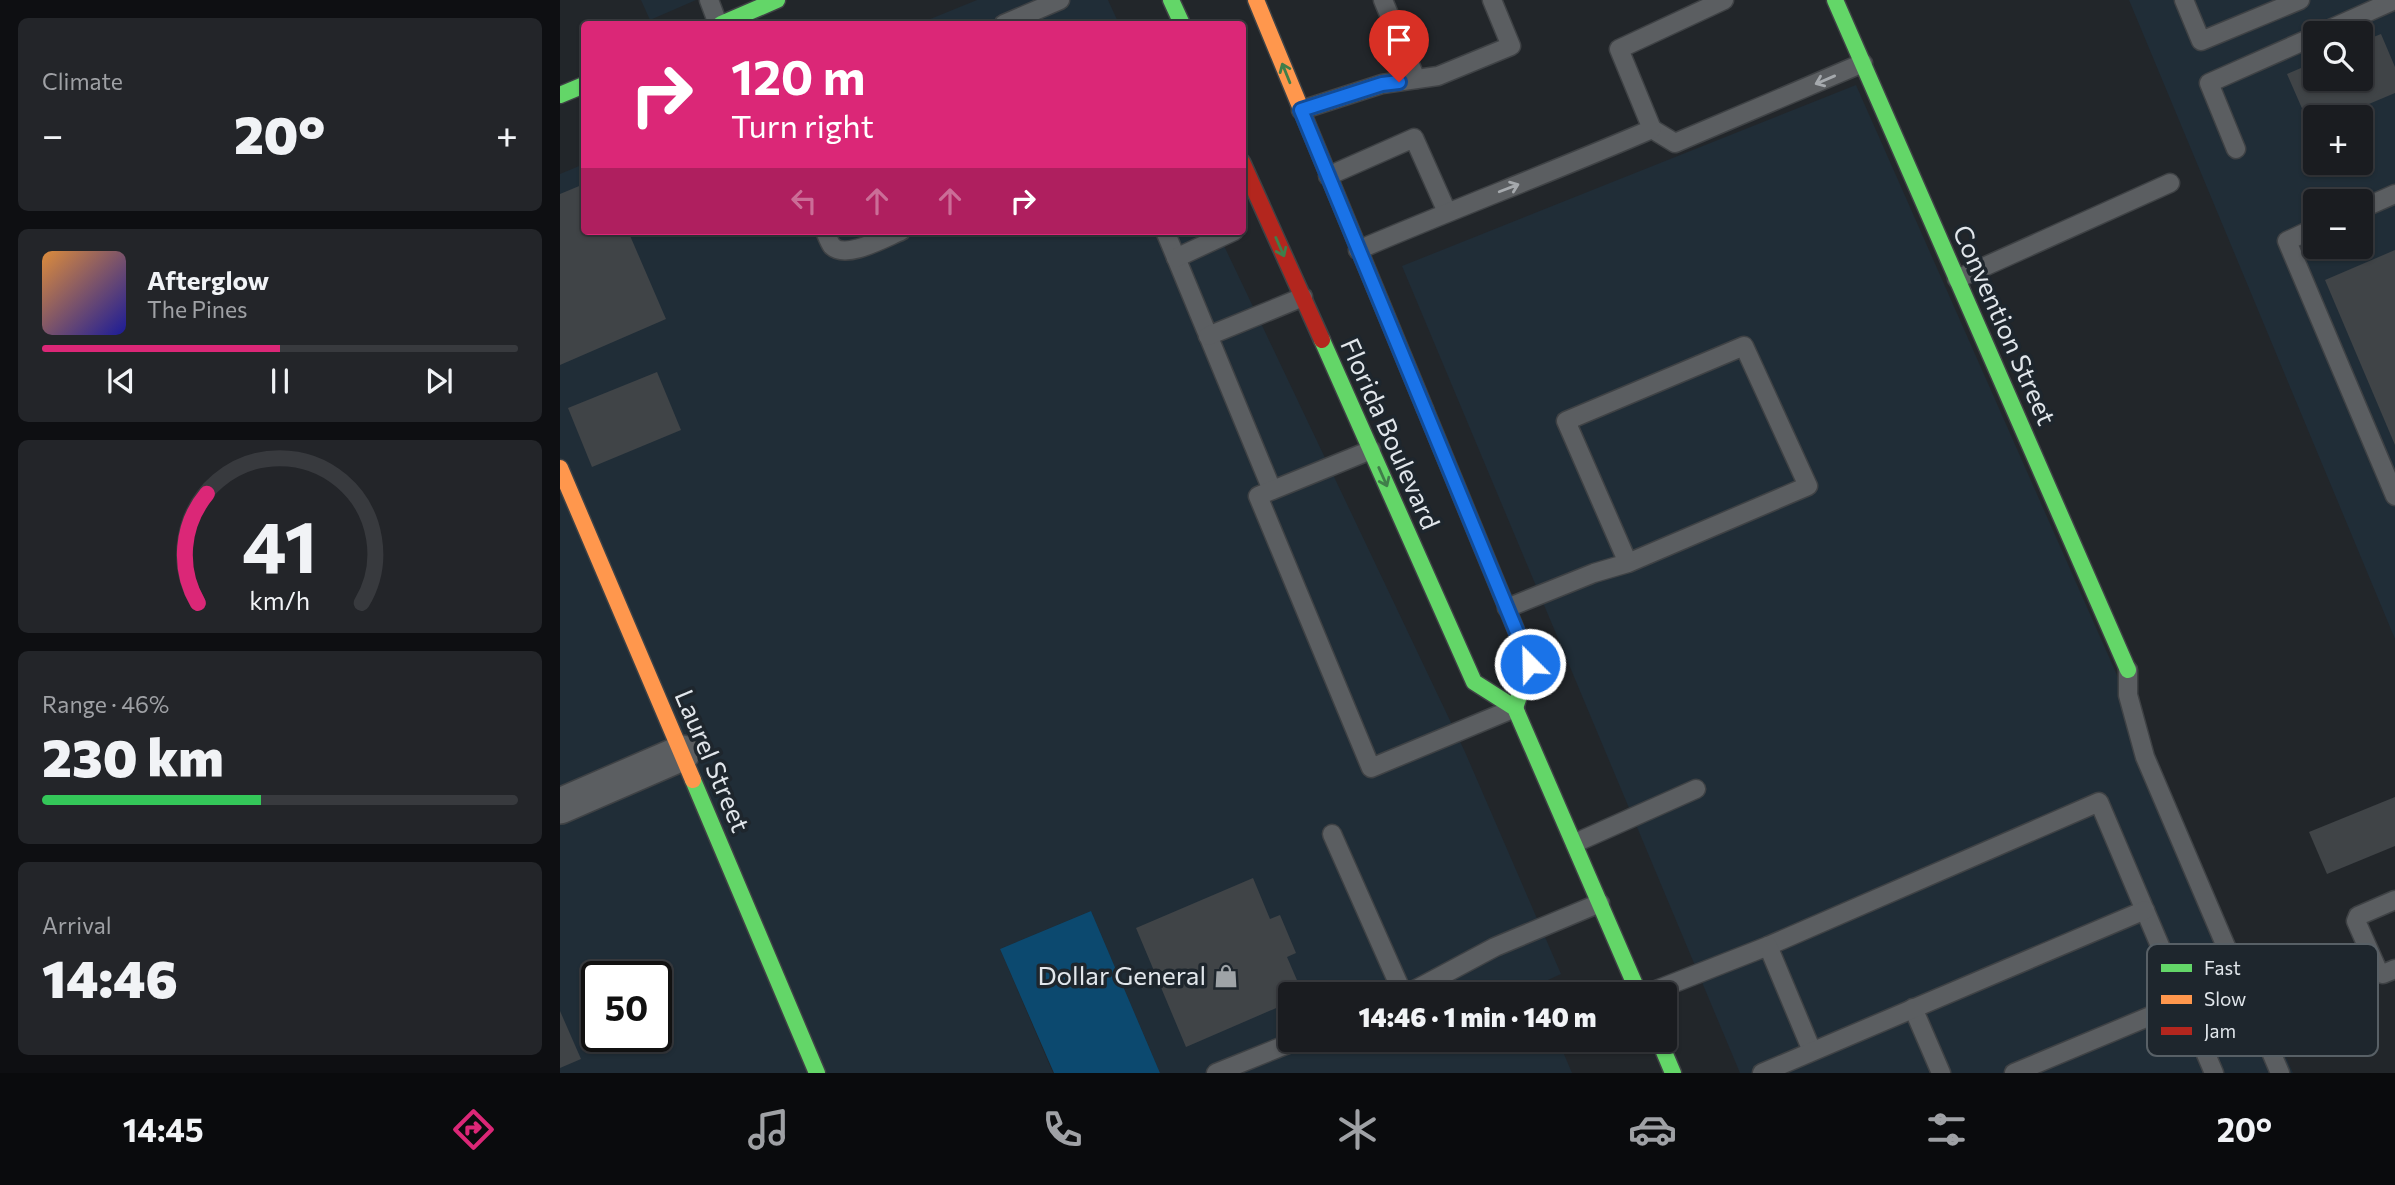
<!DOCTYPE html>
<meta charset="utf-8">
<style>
body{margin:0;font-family:Commissioner,sans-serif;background:#232529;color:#f1f3f6;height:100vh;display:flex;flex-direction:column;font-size:26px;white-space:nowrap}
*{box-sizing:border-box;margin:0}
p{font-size:23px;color:#9fa1a5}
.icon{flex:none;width:38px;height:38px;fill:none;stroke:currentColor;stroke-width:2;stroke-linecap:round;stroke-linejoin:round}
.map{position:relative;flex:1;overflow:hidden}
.drawer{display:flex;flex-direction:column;gap:18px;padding:18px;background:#0e0f12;width:560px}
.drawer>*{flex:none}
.guide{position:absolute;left:21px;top:21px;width:665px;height:214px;border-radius:7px;box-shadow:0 2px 5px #0004,0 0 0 2px #383a3e;background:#db2777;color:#fff;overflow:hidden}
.fabs{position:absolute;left:1743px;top:21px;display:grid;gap:14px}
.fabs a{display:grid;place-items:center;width:70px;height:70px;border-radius:7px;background:#1a1c20;box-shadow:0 2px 5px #0004,0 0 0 2px #383a3e;font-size:35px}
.speed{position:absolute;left:21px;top:961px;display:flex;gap:14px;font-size:35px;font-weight:700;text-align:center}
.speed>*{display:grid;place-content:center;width:91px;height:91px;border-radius:50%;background:#1a1c20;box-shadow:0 2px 5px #0004,0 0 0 2px #383a3e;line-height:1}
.speed .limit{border:4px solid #111;border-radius:10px;background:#fff;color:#111}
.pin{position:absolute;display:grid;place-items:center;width:60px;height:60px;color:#fff;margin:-72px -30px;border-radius:50% 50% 50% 0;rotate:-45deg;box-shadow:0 0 7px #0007}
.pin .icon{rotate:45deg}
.me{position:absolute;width:77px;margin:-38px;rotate:337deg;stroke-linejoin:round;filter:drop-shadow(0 0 5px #0008)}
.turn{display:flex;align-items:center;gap:24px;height:147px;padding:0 35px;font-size:32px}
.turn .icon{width:91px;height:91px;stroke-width:2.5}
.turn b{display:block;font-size:49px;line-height:60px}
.lanes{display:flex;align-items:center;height:66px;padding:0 35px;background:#0003;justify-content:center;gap:35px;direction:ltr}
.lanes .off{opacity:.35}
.big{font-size:52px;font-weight:800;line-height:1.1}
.drawer .widget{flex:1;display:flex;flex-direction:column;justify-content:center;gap:10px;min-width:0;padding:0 24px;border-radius:10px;background:#232529}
.drawer .dial{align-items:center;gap:0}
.dial svg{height:182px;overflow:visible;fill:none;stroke:#383a3e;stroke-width:7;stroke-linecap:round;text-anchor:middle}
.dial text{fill:#f1f3f6;stroke:none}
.song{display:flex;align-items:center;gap:21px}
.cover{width:84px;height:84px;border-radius:10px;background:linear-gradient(135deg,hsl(30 70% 55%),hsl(240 70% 35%))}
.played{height:7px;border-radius:4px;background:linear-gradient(90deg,#db2777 50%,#383a3e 50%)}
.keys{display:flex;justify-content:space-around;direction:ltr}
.heat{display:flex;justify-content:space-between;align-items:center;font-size:38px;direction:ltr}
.charge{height:10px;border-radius:5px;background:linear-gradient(90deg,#34c759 46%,#383a3e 0)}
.trip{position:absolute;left:718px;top:982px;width:399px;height:70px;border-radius:7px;background:#1a1c20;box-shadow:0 2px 5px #0004,0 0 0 2px #383a3e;font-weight:800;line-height:70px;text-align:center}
.tab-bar{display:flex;height:112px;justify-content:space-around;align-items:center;background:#0a0b0d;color:#9fa1a5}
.tab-bar .icon{width:49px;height:49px}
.tab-bar .selected{color:#db2777}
.tab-bar b{font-size:32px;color:#f1f3f6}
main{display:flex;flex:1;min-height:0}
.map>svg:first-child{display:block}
</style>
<main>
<section class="drawer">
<div class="widget"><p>Climate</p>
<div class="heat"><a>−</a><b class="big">20°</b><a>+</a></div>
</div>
<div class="widget">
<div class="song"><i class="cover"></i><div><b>Afterglow</b><p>The Pines</p></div></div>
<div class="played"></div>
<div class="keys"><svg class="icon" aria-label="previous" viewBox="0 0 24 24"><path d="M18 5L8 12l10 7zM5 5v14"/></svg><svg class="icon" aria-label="pause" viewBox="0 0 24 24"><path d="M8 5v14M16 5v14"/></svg><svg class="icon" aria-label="next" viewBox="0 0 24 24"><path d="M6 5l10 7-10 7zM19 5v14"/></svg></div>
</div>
<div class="widget dial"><svg viewBox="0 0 100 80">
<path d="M14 69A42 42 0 1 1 86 69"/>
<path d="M14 69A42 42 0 0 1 18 21" stroke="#db2777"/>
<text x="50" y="56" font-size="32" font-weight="700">41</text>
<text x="50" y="72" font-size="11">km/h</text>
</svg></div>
<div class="widget"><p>Range · 46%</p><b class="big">230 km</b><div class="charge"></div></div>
<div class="widget"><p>Arrival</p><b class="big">14:46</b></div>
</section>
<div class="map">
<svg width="1835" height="1073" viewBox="0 0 1835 1073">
<rect width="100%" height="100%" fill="#22262a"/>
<g fill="#202d37" fill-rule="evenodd">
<path d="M81,0H136L90,20Z"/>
<path d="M417,0H548L559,24H358Z"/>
<path d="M1569,0H1835V639ZM1755,33H1801V79H1755ZM1755,117H1801V163H1755ZM1755,201H1801V247H1755Z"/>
<path d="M1296,85L1733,1073H1180L842,266Z"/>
<path d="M24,164V231H657L905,752L1001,974L975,986L978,994H730V1040H998L1012,1073H600L531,911L440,949L493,1073H0V174ZM37,976H96V1036H37Z"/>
</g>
<path fill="#0c496f" d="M531,911L600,1073H494L440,949Z"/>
<g fill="#404447">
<path d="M1821,34L1835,67V93L1778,117H1755V127L1751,129L1727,74L1755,62V79H1801V42Z"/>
<path d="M24,184V231H68L106,319L0,365V194Z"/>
<path d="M1835,250V445L1765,280Z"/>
<path d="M97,372L121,430L32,467L8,408Z"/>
<path d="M1835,797V846L1767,874L1749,832Z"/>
<path d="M693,878L710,919L720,915L736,953L727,957L743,994H730V1002L626,1047L576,928Z"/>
<path d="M0,1011L21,1059L0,1068Z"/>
</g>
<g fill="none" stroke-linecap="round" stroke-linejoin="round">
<g stroke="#3f4245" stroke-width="21">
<g id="lane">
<path d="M149,0L158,24"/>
<path d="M823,0L856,79"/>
<path d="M1624,0L1641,41L1740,0"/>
<path d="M444,24L500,0"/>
<path d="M1761,33L1835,0"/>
<path d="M741,110L822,84L878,76L951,46L932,0"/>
<path d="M1092,129L1115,143L1303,63"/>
<path d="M1676,149L1649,83L1755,36"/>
<path d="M768,176L854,138L887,212"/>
<path d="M1801,209L1835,194"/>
<path d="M1755,228L1727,241L1835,496"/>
<path d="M265,231C267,236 269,242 272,246C286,260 326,237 341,231"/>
<path d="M605,231L712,490"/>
<path d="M798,250C896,208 995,171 1092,129L1059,49L1164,0"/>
<path d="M616,258L674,231"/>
<path d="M1397,279L1610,183"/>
<path d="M648,336L743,297"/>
<path d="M811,450L698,496L811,768L955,708"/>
<path d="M947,608L1034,573L1068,563L1248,486L1184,346L1006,421L1068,563"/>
<path d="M1568,670V695L1585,757L1720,1073"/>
<path d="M772,834L843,994"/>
<path d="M1015,843L1136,789"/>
<path d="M1835,900L1798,916L1796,921L1819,973L1823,974L1835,969"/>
<path d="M1208,946L1539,802L1654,1073"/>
<path d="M847,994L935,947L1040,903"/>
<path d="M1086,994L1208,946L1252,1051"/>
<path d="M1353,1008L1381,1073"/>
<path d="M656,1073L738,1040"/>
<path d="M1202,1073L1585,910"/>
<path d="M1454,1073L1624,1002"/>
</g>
</g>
<g stroke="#3f4245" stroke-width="38">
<path id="street" d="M0,806L122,753"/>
</g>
<g stroke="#3f4245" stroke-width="19">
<g id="fast">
<path d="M611,0L622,24"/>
<path d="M1275,0L1568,670"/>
<path d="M161,24L217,0"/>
<path d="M0,95L24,85"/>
<path d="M762,340L914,682L955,708L1079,994"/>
<path d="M865,409L970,664L955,708"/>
<path d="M133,780L257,1073"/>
<path d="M1099,1040L1113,1073"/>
</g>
</g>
<g stroke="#3f4245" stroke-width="19">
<g id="slow">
<path d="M696,0L865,409"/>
<path d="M0,468L133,780"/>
</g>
</g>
<g stroke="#3f4245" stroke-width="19">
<path id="jam" d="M682,162L762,340"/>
</g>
<use href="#lane" stroke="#5b5e61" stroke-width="18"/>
<use href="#street" stroke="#5b5e61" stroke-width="35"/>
<use href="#fast" stroke="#63d668" stroke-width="16"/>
<use href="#slow" stroke="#ff974d" stroke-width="16"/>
<use href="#jam" stroke="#b3261e" stroke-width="16"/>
</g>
<defs><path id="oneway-shaft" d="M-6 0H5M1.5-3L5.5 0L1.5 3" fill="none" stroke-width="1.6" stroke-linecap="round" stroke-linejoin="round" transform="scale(1.75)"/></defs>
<g stroke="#407e4a">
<use href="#oneway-shaft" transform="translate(726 73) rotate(-112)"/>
<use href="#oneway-shaft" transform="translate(720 247) rotate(66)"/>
<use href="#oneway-shaft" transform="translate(823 477) rotate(66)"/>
</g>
<g stroke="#a5a9ad">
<use href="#oneway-shaft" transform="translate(1265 80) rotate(157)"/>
<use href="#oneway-shaft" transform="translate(949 188) rotate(-21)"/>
</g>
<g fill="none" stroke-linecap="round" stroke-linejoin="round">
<g stroke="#114b97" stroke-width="18">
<path id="route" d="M839,82L822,84L741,110L970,664"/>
</g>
<use href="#route" stroke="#1a73e8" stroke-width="12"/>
</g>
<defs>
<g id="shop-bare" transform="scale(1.89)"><path d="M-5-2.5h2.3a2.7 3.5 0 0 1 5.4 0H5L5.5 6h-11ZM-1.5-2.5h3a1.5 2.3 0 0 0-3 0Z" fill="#9ea3a7" stroke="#1e262d" stroke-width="2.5" paint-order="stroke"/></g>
</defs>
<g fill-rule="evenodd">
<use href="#shop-bare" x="666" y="976"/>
</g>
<g text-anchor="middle" stroke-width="7" stroke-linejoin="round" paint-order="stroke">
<g font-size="26" fill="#e1e6eb" stroke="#1e262d">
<text transform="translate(1444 325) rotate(66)" y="9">Convention Street</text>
<text transform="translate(830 434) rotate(66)" y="9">Florida Boulevard</text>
<text transform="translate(152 761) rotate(67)" y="9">Laurel Street</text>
</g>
<g font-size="26" fill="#e1e6eb" stroke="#1e262d" text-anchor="end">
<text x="646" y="985">Dollar General</text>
</g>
</g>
<rect x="1587" y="944" width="231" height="112" rx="10" fill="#1e262d" stroke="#586066" stroke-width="2"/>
<rect x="1601" y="964" width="31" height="8" fill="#63d668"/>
<rect x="1601" y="995" width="31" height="9" fill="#ff974d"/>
<rect x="1601" y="1027" width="31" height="8" fill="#b3261e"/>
<g font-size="19" fill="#e1e6eb">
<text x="1644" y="975">Fast</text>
<text x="1644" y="1006">Slow</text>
<text x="1644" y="1038">Jam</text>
</g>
</svg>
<div class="fabs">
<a><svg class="icon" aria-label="search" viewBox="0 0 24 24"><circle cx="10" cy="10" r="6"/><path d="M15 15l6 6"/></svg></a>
<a>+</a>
<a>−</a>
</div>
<div class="speed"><div class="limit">50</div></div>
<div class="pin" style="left:839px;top:82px;background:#d93025"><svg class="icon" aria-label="arrive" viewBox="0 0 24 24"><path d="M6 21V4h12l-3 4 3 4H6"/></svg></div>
<svg class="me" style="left:970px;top:664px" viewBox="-20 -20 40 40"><circle r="17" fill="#1a73e8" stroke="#fff" stroke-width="3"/><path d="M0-11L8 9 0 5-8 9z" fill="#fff"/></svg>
<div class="trip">14:46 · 1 min · 140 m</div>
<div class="guide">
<div class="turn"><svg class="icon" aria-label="right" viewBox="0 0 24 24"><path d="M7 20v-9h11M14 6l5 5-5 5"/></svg><div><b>120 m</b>Turn right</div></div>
<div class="lanes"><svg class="icon off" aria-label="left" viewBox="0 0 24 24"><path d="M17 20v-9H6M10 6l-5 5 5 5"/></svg><svg class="icon off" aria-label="ahead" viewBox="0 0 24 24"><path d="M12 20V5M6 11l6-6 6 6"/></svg><svg class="icon off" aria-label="ahead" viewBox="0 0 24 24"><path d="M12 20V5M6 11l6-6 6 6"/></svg><svg class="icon" aria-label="right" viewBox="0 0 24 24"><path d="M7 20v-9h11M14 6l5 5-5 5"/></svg></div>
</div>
</div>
</main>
<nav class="tab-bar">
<b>14:45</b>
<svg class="icon selected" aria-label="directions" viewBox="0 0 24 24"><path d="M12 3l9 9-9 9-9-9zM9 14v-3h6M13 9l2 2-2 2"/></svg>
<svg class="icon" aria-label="music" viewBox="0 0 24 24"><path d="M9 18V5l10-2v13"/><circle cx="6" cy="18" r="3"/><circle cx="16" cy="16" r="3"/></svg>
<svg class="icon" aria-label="phone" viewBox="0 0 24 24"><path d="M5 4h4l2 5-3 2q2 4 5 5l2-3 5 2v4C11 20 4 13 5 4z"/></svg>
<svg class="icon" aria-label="climate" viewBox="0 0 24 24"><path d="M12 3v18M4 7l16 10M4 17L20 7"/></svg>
<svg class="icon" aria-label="car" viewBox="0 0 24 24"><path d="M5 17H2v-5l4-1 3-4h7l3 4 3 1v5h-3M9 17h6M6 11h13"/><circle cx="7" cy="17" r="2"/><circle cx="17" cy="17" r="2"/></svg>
<svg class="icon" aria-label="filters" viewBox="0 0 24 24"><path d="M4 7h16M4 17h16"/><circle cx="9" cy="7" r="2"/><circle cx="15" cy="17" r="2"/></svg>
<b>20°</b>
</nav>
